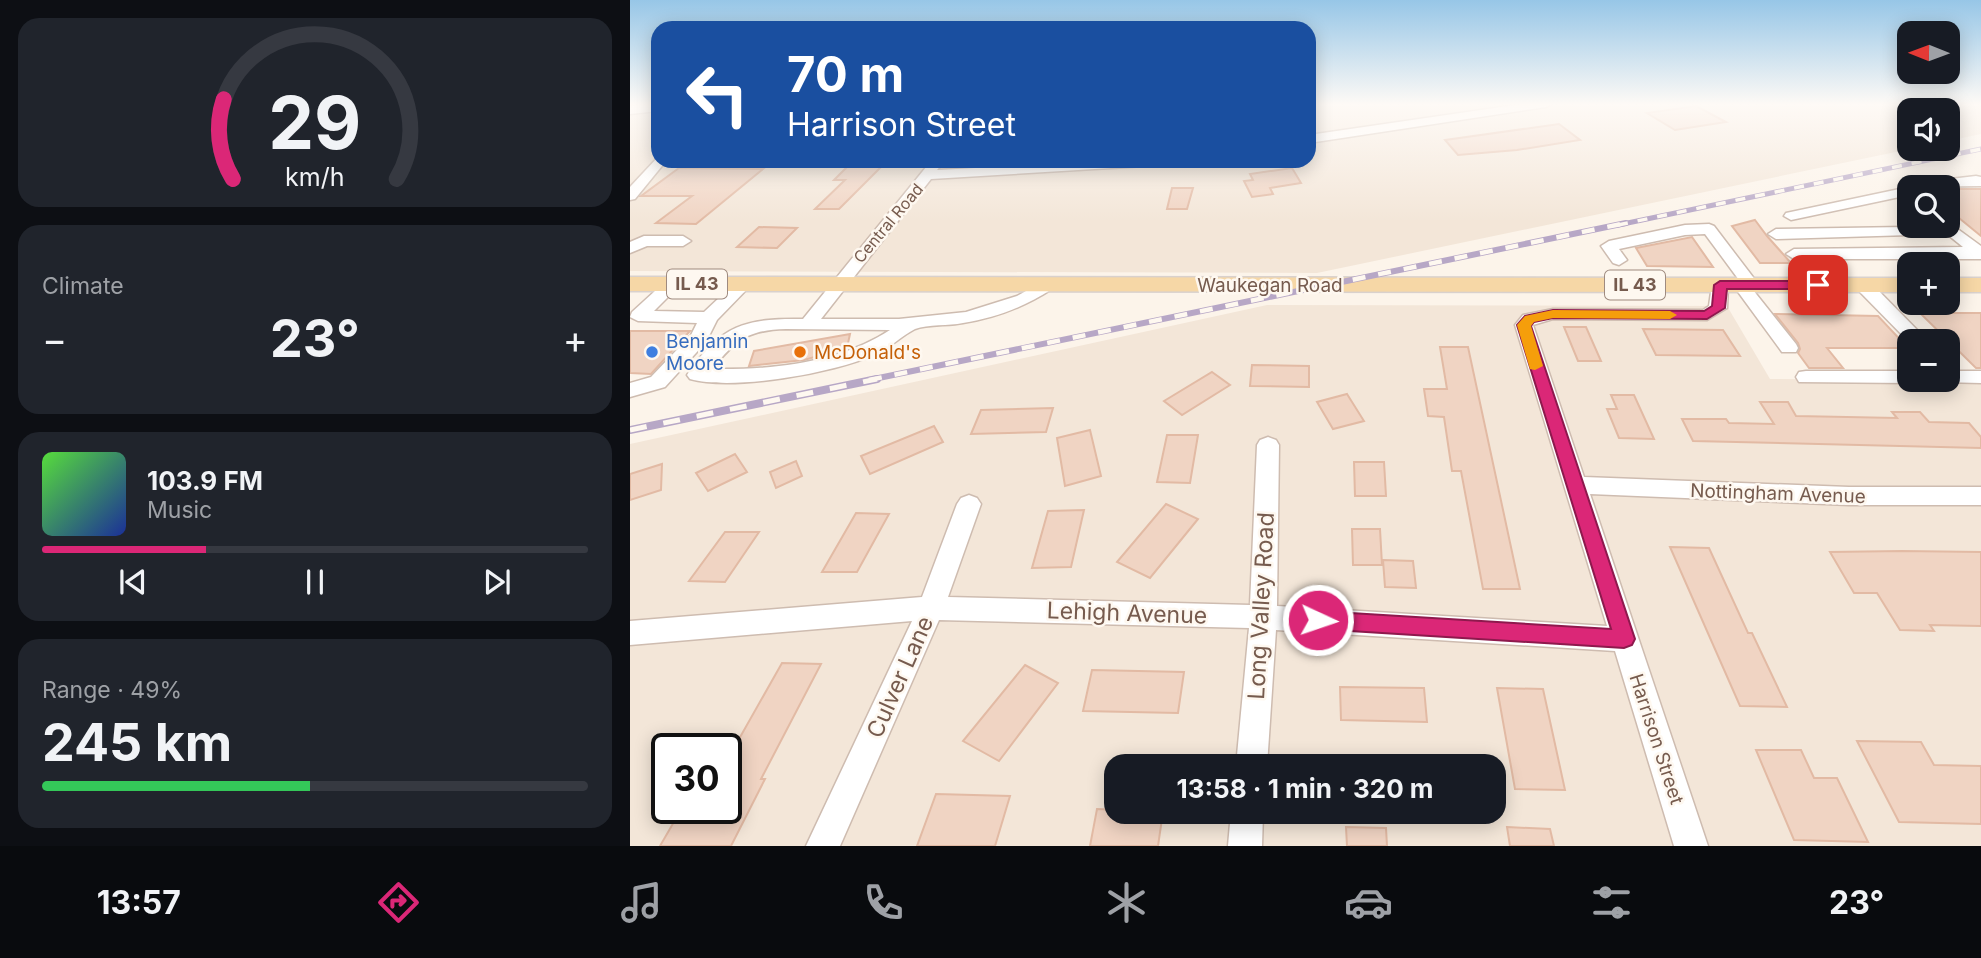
<!DOCTYPE html>
<meta charset="utf-8">
<style>
body{margin:0;font-family:Inter,sans-serif;background:#20242c;color:#f1f3f6;height:100vh;display:flex;flex-direction:column;font-size:26px;white-space:nowrap}
*{box-sizing:border-box;margin:0}
p{font-size:23px;color:#9ea1a6}
.icon{flex:none;width:38px;height:38px;fill:none;stroke:currentColor;stroke-width:2;stroke-linecap:round;stroke-linejoin:round}
.map{position:relative;flex:1;overflow:hidden}
.details{display:flex;flex-direction:column;gap:18px;padding:18px;background:#0d0f14;width:630px}
.details>*{flex:none}
.guide{position:absolute;left:21px;top:21px;width:665px;height:147px;border-radius:21px;box-shadow:0 4px 18px #0003;background:#1a4fa0;color:#fff;overflow:hidden}
.needle{width:46px;rotate:271deg}
.controls{position:absolute;left:1267px;top:21px;display:grid;gap:14px}
.controls a{display:grid;place-items:center;width:63px;height:63px;border-radius:14px;background:#171b24;box-shadow:0 4px 18px #0003;font-size:35px}
.speed{position:absolute;left:21px;top:733px;display:flex;gap:14px;font-size:35px;font-weight:700;text-align:center}
.speed>*{display:grid;place-content:center;width:91px;height:91px;border-radius:50%;background:#171b24;box-shadow:0 4px 18px #0003;line-height:1}
.speed .limit{border:4px solid #111;border-radius:10px;background:#fff;color:#111}
.pin{position:absolute;display:grid;place-items:center;width:60px;height:60px;color:#fff;margin:-30px;border-radius:14px;box-shadow:0 4px 10px #0006}
.me{position:absolute;width:77px;margin:-38px;rotate:93deg;stroke-linejoin:round;filter:drop-shadow(0 0 5px #0008)}
.turn{display:flex;align-items:center;gap:24px;height:147px;padding:0 21px;font-size:32px}
.turn .icon{width:91px;height:91px;stroke-width:2.5}
.turn b{display:block;font-size:49px;line-height:60px}
.big{font-size:52px;font-weight:700;line-height:1.1}
.details .card{flex:1;display:flex;flex-direction:column;justify-content:center;gap:10px;min-width:0;padding:0 24px;border-radius:21px;background:#20242c}
.details .dial{align-items:center;gap:0}
.dial svg{height:182px;overflow:visible;fill:none;stroke:#363941;stroke-width:7;stroke-linecap:round;text-anchor:middle}
.dial text{fill:#f1f3f6;stroke:none}
.song{display:flex;align-items:center;gap:21px}
.cover{width:84px;height:84px;border-radius:10px;background:linear-gradient(135deg,hsl(110 70% 55%),hsl(230 70% 35%))}
.played{height:7px;border-radius:4px;background:linear-gradient(90deg,#db2777 30%,#363941 30%)}
.keys{display:flex;justify-content:space-around;direction:ltr}
.heat{display:flex;justify-content:space-between;align-items:center;font-size:38px;direction:ltr}
.charge{height:10px;border-radius:5px;background:linear-gradient(90deg,#34c759 49%,#363941 0)}
.trip{position:absolute;left:474px;top:754px;width:402px;height:70px;border-radius:21px;background:#171b24;box-shadow:0 4px 18px #0003;font-weight:700;line-height:70px;text-align:center}
.menu{display:flex;height:112px;justify-content:space-around;align-items:center;background:#090b0e;color:#9ea1a6}
.menu .icon{width:49px;height:49px}
.menu .selected{color:#db2777}
.menu b{font-size:32px;color:#f1f3f6}
main{display:flex;flex:1;min-height:0}
.map>svg:first-child{display:block}
</style>
<main>
<section class="details">
<div class="card dial"><svg viewBox="0 0 100 80">
<path d="M14 69A42 42 0 1 1 86 69"/>
<path d="M14 69A42 42 0 0 1 10 34" stroke="#db2777"/>
<text x="50" y="56" font-size="32" font-weight="700">29</text>
<text x="50" y="72" font-size="11">km/h</text>
</svg></div>
<div class="card"><p>Climate</p>
<div class="heat"><a>−</a><b class="big">23°</b><a>+</a></div>
</div>
<div class="card">
<div class="song"><i class="cover"></i><div><b>103.9 FM</b><p>Music</p></div></div>
<div class="played"></div>
<div class="keys"><svg class="icon" aria-label="previous" viewBox="0 0 24 24"><path d="M18 5L8 12l10 7zM5 5v14"/></svg><svg class="icon" aria-label="pause" viewBox="0 0 24 24"><path d="M8 5v14M16 5v14"/></svg><svg class="icon" aria-label="next" viewBox="0 0 24 24"><path d="M6 5l10 7-10 7zM19 5v14"/></svg></div>
</div>
<div class="card"><p>Range · 49%</p><b class="big">245 km</b><div class="charge"></div></div>
</section>
<div class="map">
<svg width="1351" height="846" viewBox="0 0 1351 846">
<rect width="100%" height="100%" fill="#fcf4ea"/>
<g fill="#f3e6d8" fill-rule="evenodd">
<path d="M0,104H28V161H679V104H1351V134L1318,141V110H1279L1280,149L687,273L0,271Z"/>
<path d="M637,305L1097,306L1140,379L1351,381V846H0V444ZM37,749H96V808H37ZM486,766H864V812H486Z"/>
</g>
<g fill="#f0d4c3" stroke="#e2baa4" stroke-width="2">
<path d="M1066,106L1096,122L1045,130L1017,113Z"/>
<path d="M929,124L950,140L887,150L828,155L815,140Z"/>
<path d="M223,161H257L209,209H185L215,180H204Z"/>
<path d="M49,168L133,169L66,224L26,223L62,196H11Z"/>
<path d="M662,168L671,183L640,188L643,194L622,197L614,181L623,180L620,174Z"/>
<path d="M542,188H563L557,209H537Z"/>
<path d="M1318,189H1351V236L1318,209Z"/>
<path d="M1125,220L1137,236L1161,263H1130L1102,226Z"/>
<path d="M129,227L167,228L147,248L107,247Z"/>
<path d="M1062,237L1083,267L1017,266L1006,248Z"/>
<path d="M1290,313H1351V368H1346Z"/>
<path d="M1145,314L1248,316L1278,348H1197L1213,368H1179L1168,353L1170,349L1168,343Z"/>
<path d="M934,327H956L971,361H948Z"/>
<path d="M1013,329L1093,330L1110,356L1026,355Z"/>
<path d="M0,331H60L21,374L0,373Z"/>
<path d="M220,334L217,348L174,360L119,366L124,351Z"/>
<path d="M810,347H838L890,589H853L831,471H822L814,417L798,416L794,389H817Z"/>
<path d="M622,365L679,366V387L620,386Z"/>
<path d="M582,372L600,385L552,415L534,401Z"/>
<path d="M717,394L734,421L703,429L687,402Z"/>
<path d="M981,395H1004L1024,439L989,438L977,409H987Z"/>
<path d="M1130,402H1158L1166,416L1267,418L1262,412H1290L1299,422L1339,423L1351,437V448L1063,441L1052,419H1096L1099,423L1144,424Z"/>
<path d="M423,408L416,432L341,434L351,410Z"/>
<path d="M304,426L313,442L240,474L231,456Z"/>
<path d="M460,430L471,476L435,486L427,438Z"/>
<path d="M537,435H568L560,483L527,482Z"/>
<path d="M105,454L117,472L78,491L66,473Z"/>
<path d="M166,461L172,476L146,488L140,472Z"/>
<path d="M724,462H754L756,496H725Z"/>
<path d="M32,464L31,490L0,500V474Z"/>
<path d="M536,504L568,519L520,578L487,562Z"/>
<path d="M454,510L441,567L402,568L418,511Z"/>
<path d="M226,513L259,514L227,572H192Z"/>
<path d="M722,529H750L752,565H723Z"/>
<path d="M95,532H129L95,582L59,581Z"/>
<path d="M1040,547L1079,548L1118,633H1122L1157,707L1110,706Z"/>
<path d="M1272,551L1351,552V626L1300,625L1304,631L1270,630L1247,593H1224L1200,552Z"/>
<path d="M753,560L783,561L786,588L755,587Z"/>
<path d="M152,663L191,664L131,779H135L101,846H30L52,808H96V762Z"/>
<path d="M395,665L428,683L369,761L333,741Z"/>
<path d="M462,670L554,672L548,713L453,711Z"/>
<path d="M710,687L794,688L797,722L711,720Z"/>
<path d="M867,688L913,689L935,790L885,789Z"/>
<path d="M1227,741L1291,742L1304,765L1351,766V824L1269,822Z"/>
<path d="M1126,750H1171L1184,778H1207L1238,842L1164,840Z"/>
<path d="M306,794L380,796L365,846H287Z"/>
<path d="M467,809L533,812L528,846H460Z"/>
<path d="M716,827L756,828L757,846H717Z"/>
<path d="M877,827L920,829L924,846H880Z"/>
</g>
<g fill="none" stroke-linecap="round" stroke-linejoin="round">
<g stroke="#cebcb0" stroke-width="3">
<g id="minor">
<path d="M28,104V111L0,114V106Z"/>
<path d="M892,104H922L916,107L679,143V135Z"/>
<path d="M28,157V161H36L5,199L0,200V187Z"/>
<path d="M301,161H315L307,170L483,161H538L531,165L301,179L191,319H269L336,312L387,296L416,280L424,285L422,289C394,307 366,318 333,323C319,326 298,324 285,329C271,336 259,349 244,355C204,373 103,391 60,379L57,375C90,325 116,318 173,319ZM156,329L260,330C210,363 141,370 82,369C106,340 117,330 156,329Z"/>
<path d="M1346,176L1351,177V186L1279,187V195L1161,220L1154,216L1156,213L1279,187L1286,183Z"/>
<path d="M1318,222L1351,246V259H1164L1156,254L1164,249L1333,247L1307,226H1318Z"/>
<path d="M1079,224L1084,226L1129,285L1123,290L1166,344L1168,348L1166,352H1152L1103,285L1109,280L1075,234L1055,235L989,249L997,260L989,265L983,263L971,246L979,241L1055,225Z"/>
<path d="M1275,227L1280,229L1283,232L1280,235L1146,239L1138,234L1146,229Z"/>
<path d="M14,236H53L61,241L53,246H17L0,253V242Z"/>
<path d="M43,279L51,284L24,311L74,312L108,280L114,279L122,284L87,320L76,342L35,387L0,397V383L21,377L61,335L67,323L8,321L0,317L2,312L37,280Z"/>
<path d="M1090,280L1098,285L1097,308L1077,320L923,319L903,325L954,477L1219,487H1351V505H1219L960,494L1078,846H1044L985,651L646,630L637,766H606L619,628L309,620L210,846H176L282,621L0,645V621L292,597L327,504L331,498L339,495L347,498L351,504L318,597L620,605L627,445L630,440L638,437L646,440L649,445L647,606L977,626L885,325L893,315L923,309L1073,310L1079,306L1082,285Z"/>
<path d="M1233,280L1239,281L1298,341L1279,342L1227,289L1225,285Z"/>
<path d="M1176,371H1279V380H1287L1279,383L1169,382L1166,377L1169,372Z"/>
<path d="M1318,371H1351V383L1311,382L1318,380Z"/>
<path d="M601,812H633L632,846H598Z"/>
</g>
</g>
<g stroke="#d9d1cd" stroke-width="3">
<g id="major">
<path d="M0,277L1279,278V292L0,291Z"/>
<rect x="1318" y="278" width="33" height="14"/>
</g>
</g>
<use href="#minor" fill="#fff" fill-rule="evenodd"/>
<use href="#major" fill="#f6d7a6" fill-rule="evenodd"/>
<g stroke="#b7a7c6" stroke-width="5">
<path id="rail-far2" d="M988,225L1351,149"/>
</g>
<g stroke="#b7a7c6" stroke-width="6">
<path id="rail-far1" d="M239,380L996,223"/>
</g>
<g stroke="#b7a7c6" stroke-width="8">
<path id="rail" d="M0,430L247,379"/>
</g>
<use href="#rail-far2" stroke="#fef8f0" stroke-width="3.5" stroke-dasharray="10" stroke-linecap="butt"/>
<use href="#rail-far1" stroke="#fef8f0" stroke-width="4.5" stroke-dasharray="13" stroke-linecap="butt"/>
<use href="#rail" stroke="#fef8f0" stroke-width="5" stroke-dasharray="17" stroke-linecap="butt"/>
</g>
<linearGradient id="sky" x2="0" y2="1"><stop stop-color="#97c6e7"/><stop offset="0.47" stop-color="#fefaf6"/><stop offset="1" stop-color="#fefaf6" stop-opacity="0"/></linearGradient>
<rect width="1351" height="222" fill="url(#sky)"/>
<path fill="#db2777" stroke="#8e194d" stroke-width="2" d="M1090,281H1188L1195,285L1188,289H1097L1095,308L1077,319L923,318L904,322L901,326L1005,639L1002,645L994,648L688,629L681,627L678,620L681,614L688,611L981,629L887,325L895,316L923,310L1074,311L1082,306L1084,285Z"/>
<path fill="#f59e0b" d="M923,310L1040,311L1047,315L1040,319L923,318L904,322L901,326L913,366L905,370L900,369L887,325L895,316Z"/>
<circle fill="#3f7fe0" stroke="#fef8f0" stroke-width="2.5" cx="22" cy="352" r="7"/>
<circle fill="#e8710a" stroke="#fef8f0" stroke-width="2.5" cx="170" cy="352" r="7"/>
<g text-anchor="middle" stroke-width="5" stroke-linejoin="round" paint-order="stroke">
<g font-size="16" fill="#765b4e" stroke="#fef8f0">
<text transform="translate(258 223) rotate(-50)" y="6">Central Road</text>
</g>
<g fill="#fef8f0" stroke="#9f8a7f" stroke-width="2">
<rect x="37" y="269.5" width="60" height="29" rx="5"/>
<rect x="975" y="270.5" width="60" height="29" rx="5"/>
</g>
<g font-size="18" font-weight="bold" fill="#765b4e">
<text x="67" y="290">IL 43</text>
<text x="1005" y="291">IL 43</text>
</g>
<g font-size="19" fill="#765b4e" stroke="#fef8f0">
<text x="640" y="292">Waukegan Road</text>
<text transform="translate(1148 493) rotate(2)" y="7">Nottingham Avenue</text>
<text transform="translate(1027 739) rotate(72)" y="7">Harrison Street</text>
</g>
<g font-size="19" fill="#366cbe" stroke="#fef8f0" text-anchor="start">
<text x="36" y="348">Benjamin<tspan x="36" dy="22">Moore</tspan></text>
</g>
<g font-size="19" fill="#c56008" stroke="#fef8f0" text-anchor="start">
<text x="184" y="359">McDonald's</text>
</g>
<g font-size="23" fill="#765b4e" stroke="#fef8f0">
<text transform="translate(631 606) rotate(-87)" y="8">Long Valley Road</text>
<text transform="translate(497 613) rotate(2)" y="8">Lehigh Avenue</text>
<text transform="translate(270 677) rotate(-66)" y="8">Culver Lane</text>
</g>
</g>
</svg>
<div class="controls">
<a><svg class="needle" viewBox="-14 -14 28 28"><path d="M0-13l5 13h-10z" fill="#e53935"/><path d="M0 13l5-13h-10z" fill="#9ea1a6"/></svg></a>
<a><svg class="icon" aria-label="sound" viewBox="0 0 24 24"><path d="M4 9h4l5-4v14l-5-4H4zM17 9q2 3 0 6"/></svg></a>
<a><svg class="icon" aria-label="search" viewBox="0 0 24 24"><circle cx="10" cy="10" r="6"/><path d="M15 15l6 6"/></svg></a>
<a>+</a>
<a>−</a>
</div>
<div class="speed"><div class="limit">30</div></div>
<div class="pin" style="left:1188px;top:285px;background:#d93025"><svg class="icon" aria-label="arrive" viewBox="0 0 24 24"><path d="M6 21V4h12l-3 4 3 4H6"/></svg></div>
<svg class="me" style="left:688px;top:620px" viewBox="-20 -20 40 40"><circle r="17" fill="#db2777" stroke="#fff" stroke-width="3"/><path d="M0-11L8 9 0 5-8 9z" fill="#fff"/></svg>
<div class="trip">13:58 · 1 min · 320 m</div>
<div class="guide">
<div class="turn"><svg class="icon" aria-label="left" viewBox="0 0 24 24"><path d="M17 20v-9H6M10 6l-5 5 5 5"/></svg><div><b>70 m</b>Harrison Street</div></div>
</div>
</div>
</main>
<nav class="menu">
<b>13:57</b>
<svg class="icon selected" aria-label="directions" viewBox="0 0 24 24"><path d="M12 3l9 9-9 9-9-9zM9 14v-3h6M13 9l2 2-2 2"/></svg>
<svg class="icon" aria-label="music" viewBox="0 0 24 24"><path d="M9 18V5l10-2v13"/><circle cx="6" cy="18" r="3"/><circle cx="16" cy="16" r="3"/></svg>
<svg class="icon" aria-label="phone" viewBox="0 0 24 24"><path d="M5 4h4l2 5-3 2q2 4 5 5l2-3 5 2v4C11 20 4 13 5 4z"/></svg>
<svg class="icon" aria-label="climate" viewBox="0 0 24 24"><path d="M12 3v18M4 7l16 10M4 17L20 7"/></svg>
<svg class="icon" aria-label="car" viewBox="0 0 24 24"><path d="M5 17H2v-5l4-1 3-4h7l3 4 3 1v5h-3M9 17h6M6 11h13"/><circle cx="7" cy="17" r="2"/><circle cx="17" cy="17" r="2"/></svg>
<svg class="icon" aria-label="filters" viewBox="0 0 24 24"><path d="M4 7h16M4 17h16"/><circle cx="9" cy="7" r="2"/><circle cx="15" cy="17" r="2"/></svg>
<b>23°</b>
</nav>
